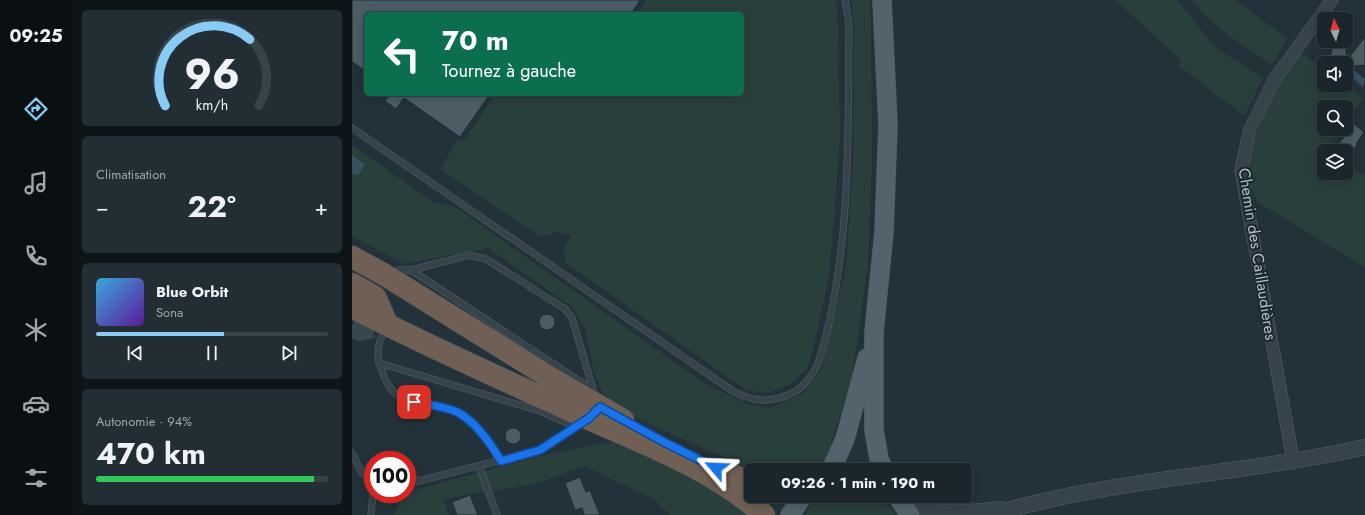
<!DOCTYPE html>
<html lang="fr">
<meta charset="utf-8">
<style>
body{margin:0;font-family:Jost,sans-serif;background:#232e34;color:#f1f3f6;height:100vh;display:flex;flex-direction:column;font-size:15px;white-space:nowrap}
*{box-sizing:border-box;margin:0}
p{font-size:13px;color:#9fa5a9}
.icon{flex:none;width:22px;height:22px;fill:none;stroke:currentColor;stroke-width:2;stroke-linecap:round;stroke-linejoin:round}
.map{position:relative;flex:1;overflow:hidden}
.details{display:flex;flex-direction:column;gap:10px;padding:10px;background:#0e1518;width:280px}
.details>*{flex:none}
.top-card{position:absolute;left:12px;top:12px;width:380px;height:84px;border-radius:6px;box-shadow:0 2px 10px #0003,0 0 0 1px #384348;background:#0b6e4f;color:#fff;overflow:hidden}
.needle{width:26px;rotate:355deg}
.tools{position:absolute;left:965px;top:12px;display:grid;gap:8px}
.tools a{display:grid;place-items:center;width:36px;height:36px;border-radius:6px;background:#1a262c;box-shadow:0 2px 10px #0003,0 0 0 1px #384348;font-size:20px}
.speed{position:absolute;left:12px;top:451px;display:flex;gap:8px;font-size:20px;font-weight:700;text-align:center}
.speed>*{display:grid;place-content:center;width:52px;height:52px;border-radius:50%;background:#1a262c;box-shadow:0 2px 10px #0003,0 0 0 1px #384348;line-height:1}
.speed .limit{border:6px solid #d22;background:#fff;color:#111}
.pin{position:absolute;display:grid;place-items:center;width:34px;height:34px;color:#fff;margin:-17px;border-radius:8px;box-shadow:0 2px 6px #0006}
.me{position:absolute;width:44px;margin:-22px;rotate:296deg;stroke-linejoin:round;filter:drop-shadow(0 0 3px #0008)}
.turn{display:flex;align-items:center;gap:14px;height:84px;padding:0 12px;font-size:18px}
.turn .icon{width:52px;height:52px;stroke-width:2.5}
.turn b{display:block;font-size:28px;line-height:34px}
.big{font-size:30px;font-weight:700;line-height:1.1}
.details .card{flex:1;display:flex;flex-direction:column;justify-content:center;gap:6px;min-width:0;padding:0 14px;border-radius:6px;background:#232e34}
.details .dial{align-items:center;gap:0}
.dial svg{height:104px;overflow:visible;fill:none;stroke:#384348;stroke-width:7;stroke-linecap:round;text-anchor:middle}
.dial text{fill:#f1f3f6;stroke:none}
.song{display:flex;align-items:center;gap:12px}
.cover{width:48px;height:48px;border-radius:6px;background:linear-gradient(135deg,hsl(200 70% 55%),hsl(270 70% 35%))}
.played{height:4px;border-radius:2px;background:linear-gradient(90deg,#88cbf5 55%,#384348 55%)}
.keys{display:flex;justify-content:space-around;direction:ltr}
.heat{display:flex;justify-content:space-between;align-items:center;font-size:22px;direction:ltr}
.charge{height:6px;border-radius:3px;background:linear-gradient(90deg,#34c759 94%,#384348 0)}
.trip{position:absolute;left:392px;top:463px;width:228px;height:40px;border-radius:6px;background:#1a262c;box-shadow:0 2px 10px #0003,0 0 0 1px #384348;font-weight:700;line-height:40px;text-align:center}
main{display:flex;flex:1;min-height:0}
.dock{display:flex;flex-direction:column;width:72px;justify-content:space-around;align-items:center;background:#0a0f12;color:#9fa5a9}
.dock .icon{width:28px;height:28px}
.dock .current{color:#88cbf5}
.dock b{font-size:18px;color:#f1f3f6}
.map>svg:first-child{display:block}
</style>
<main>
<nav class="dock">
<b>09:25</b>
<svg class="icon current" aria-label="directions" viewBox="0 0 24 24"><path d="M12 3l9 9-9 9-9-9zM9 14v-3h6M13 9l2 2-2 2"/></svg>
<svg class="icon" aria-label="music" viewBox="0 0 24 24"><path d="M9 18V5l10-2v13"/><circle cx="6" cy="18" r="3"/><circle cx="16" cy="16" r="3"/></svg>
<svg class="icon" aria-label="phone" viewBox="0 0 24 24"><path d="M5 4h4l2 5-3 2q2 4 5 5l2-3 5 2v4C11 20 4 13 5 4z"/></svg>
<svg class="icon" aria-label="climate" viewBox="0 0 24 24"><path d="M12 3v18M4 7l16 10M4 17L20 7"/></svg>
<svg class="icon" aria-label="car" viewBox="0 0 24 24"><path d="M5 17H2v-5l4-1 3-4h7l3 4 3 1v5h-3M9 17h6M6 11h13"/><circle cx="7" cy="17" r="2"/><circle cx="17" cy="17" r="2"/></svg>
<svg class="icon" aria-label="filters" viewBox="0 0 24 24"><path d="M4 7h16M4 17h16"/><circle cx="9" cy="7" r="2"/><circle cx="15" cy="17" r="2"/></svg>
</nav>
<section class="details">
<div class="card dial"><svg viewBox="0 0 100 80">
<path d="M14 69A42 42 0 1 1 86 69"/>
<path d="M14 69A42 42 0 0 1 79 18" stroke="#88cbf5"/>
<text x="50" y="56" font-size="32" font-weight="700">96</text>
<text x="50" y="72" font-size="11">km/h</text>
</svg></div>
<div class="card"><p>Climatisation</p>
<div class="heat"><a>−</a><b class="big">22°</b><a>+</a></div>
</div>
<div class="card">
<div class="song"><i class="cover"></i><div><b>Blue Orbit</b><p>Sona</p></div></div>
<div class="played"></div>
<div class="keys"><svg class="icon" aria-label="previous" viewBox="0 0 24 24"><path d="M18 5L8 12l10 7zM5 5v14"/></svg><svg class="icon" aria-label="pause" viewBox="0 0 24 24"><path d="M8 5v14M16 5v14"/></svg><svg class="icon" aria-label="next" viewBox="0 0 24 24"><path d="M6 5l10 7-10 7zM19 5v14"/></svg></div>
</div>
<div class="card"><p>Autonomie · 94%</p><b class="big">470 km</b><div class="charge"></div></div>
</section>
<div class="map">
<svg width="1013" height="515" viewBox="0 0 1013 515">
<rect width="100%" height="100%" fill="#23323a"/>
<g fill="#283f3b">
<path d="M294,0H484L486,22L488,136L478,271L462,346L456,368L438,385L414,393L394,390L214,263L212,249L219,236L205,232L189,237L88,169L106,139L111,142L144,94H390V14H285Z"/>
<path d="M499,0H518L519,12L520,163L516,265L500,377L474,460L465,470H399L262,408L251,394L242,372L233,330L221,308L136,248L53,264L0,236V145L81,202L105,208L352,383L396,404L418,408L452,393L469,370L494,268L501,158L502,21Z"/>
<path d="M763,0H825L864,48L911,78L892,116L826,65L830,61Z"/>
<path d="M840,0H883L935,38L920,65C894,47 858,26 840,0Z"/>
<path d="M948,52L972,69V85H994L1011,98L994,123V107H972V129H990L975,151H972V173H994V165L1013,176V267L905,202L898,184L901,178L896,161L910,117L923,87Z"/>
<path d="M263,441L324,465L398,515H318L302,499L232,466L183,484L92,499L97,515H42L51,494H55V492L192,455Z"/>
<path d="M469,496C494,496 529,488 543,515H453L458,505Z"/>
</g>
<g fill="#365261">
<path d="M1003,71L1013,79L1011,87L999,77Z"/>
<path d="M0,155L13,164L6,175L0,174Z"/>
</g>
<g fill="#4c5c65" stroke="#1e2a31">
<path d="M0,0H288L279,14H14V71L0,62Z"/>
<path d="M1013,37V65L994,67V63H982L975,58L980,52L979,41H993L995,60Z"/>
<path d="M38,94H138L108,137L52,98L44,109L33,101Z"/>
<path d="M1002,124L1012,132L1004,144L1005,145L1000,151H981Z"/>
<circle cx="195" cy="322" r="8"/>
<circle cx="161" cy="436" r="8"/>
<path d="M228,477L234,492L238,490L248,515H232L230,508L223,510L213,483Z"/>
<path d="M118,495L126,515H105L100,502Z"/>
</g>
<g fill="none" stroke-linecap="round" stroke-linejoin="round">
<path stroke="#38474f" stroke-width="22" stroke-dasharray="22 11" stroke-linecap="butt" d="M0,326L8,330L35,324"/>
<g stroke="#556168" stroke-width="7">
<g id="service">
<path d="M0,128L382,392C390,395 400,400 408,400C421,401 438,396 448,388C468,372 471,346 477,323C499,225 496,122 497,22L493,0"/>
<path d="M46,270H59L117,255L134,259L213,309L220,318L243,396"/>
<path d="M59,270L238,388"/>
<path d="M33,327C25,349 23,352 31,374C46,416 77,395 107,413C124,423 139,444 149,461"/>
<path d="M27,363L188,411L224,427"/>
<path d="M0,453L10,473L21,483"/>
<path d="M127,466L145,515"/>
<path d="M55,484L188,450L232,421"/>
<path d="M19,515L21,494"/>
</g>
</g>
<g stroke="#556168" stroke-width="13">
<path id="minor" d="M941,460L889,170L898,129L922,80L980,0"/>
</g>
<g stroke="#556168" stroke-width="16">
<g id="tertiary">
<path d="M553,506C585,515 616,513 649,509"/>
<path d="M639,515C760,478 890,475 1013,447"/>
</g>
</g>
<g stroke="#434f56" stroke-width="20">
<g id="primary">
<path d="M530,0L536,125L532,232L522,332V430L527,459L532,470"/>
<path d="M479,470L493,439L515,358"/>
<path d="M545,496L558,515"/>
<path d="M438,515L451,496"/>
</g>
</g>
<g stroke="#424e55" stroke-width="23">
<g id="motorway">
<path d="M0,257L33,275L197,377L271,420"/>
<path d="M0,284L23,297L35,324"/>
<path d="M0,307C77,347 157,382 235,418C297,446 361,469 412,515"/>
<path d="M367,469L399,483"/>
</g>
</g>
<use href="#service" stroke="#36434b" stroke-width="6"/>
<use href="#minor" stroke="#36434b" stroke-width="12"/>
<use href="#tertiary" stroke="#36434b" stroke-width="15"/>
<use href="#primary" stroke="#54636b" stroke-width="19"/>
<use href="#motorway" stroke="#705f54" stroke-width="22"/>
</g>
<g fill="none" stroke-linecap="round" stroke-linejoin="round">
<g stroke="#114b97" stroke-width="10">
<path id="route" d="M62,402C76,405 92,406 105,412C123,421 139,444 149,461L188,450L237,418L248,407L312,442L364,468"/>
</g>
<use href="#route" stroke="#1a73e8" stroke-width="7"/>
</g>
<g text-anchor="middle" stroke-width="4" stroke-linejoin="round" paint-order="stroke">
<g font-size="16" fill="#b2bec6" stroke="#1c282f">
<text transform="translate(906 254) rotate(81)" y="6">Chemin des Caillaudières</text>
</g>
</g>
</svg>
<div class="tools">
<a><svg class="needle" viewBox="-14 -14 28 28"><path d="M0-13l5 13h-10z" fill="#e53935"/><path d="M0 13l5-13h-10z" fill="#9fa5a9"/></svg></a>
<a><svg class="icon" aria-label="sound" viewBox="0 0 24 24"><path d="M4 9h4l5-4v14l-5-4H4zM17 9q2 3 0 6"/></svg></a>
<a><svg class="icon" aria-label="search" viewBox="0 0 24 24"><circle cx="10" cy="10" r="6"/><path d="M15 15l6 6"/></svg></a>
<a><svg class="icon" aria-label="layers" viewBox="0 0 24 24"><path d="M12 4l9 5-9 5-9-5zM3 14l9 5 9-5"/></svg></a>
</div>
<div class="speed"><div class="limit">100</div></div>
<div class="pin" style="left:62px;top:402px;background:#d93025"><svg class="icon" aria-label="arrive" viewBox="0 0 24 24"><path d="M6 21V4h12l-3 4 3 4H6"/></svg></div>
<svg class="me" style="left:364px;top:468px" viewBox="-20 -20 40 40"><path d="M0-17L14 15 0 8-14 15z" fill="#1a73e8" stroke="#fff" stroke-width="4"/></svg>
<div class="trip">09:26 · 1 min · 190 m</div>
<div class="top-card">
<div class="turn"><svg class="icon" aria-label="left" viewBox="0 0 24 24"><path d="M17 20v-9H6M10 6l-5 5 5 5"/></svg><div><b>70 m</b>Tournez à gauche</div></div>
</div>
</div>
</main>
